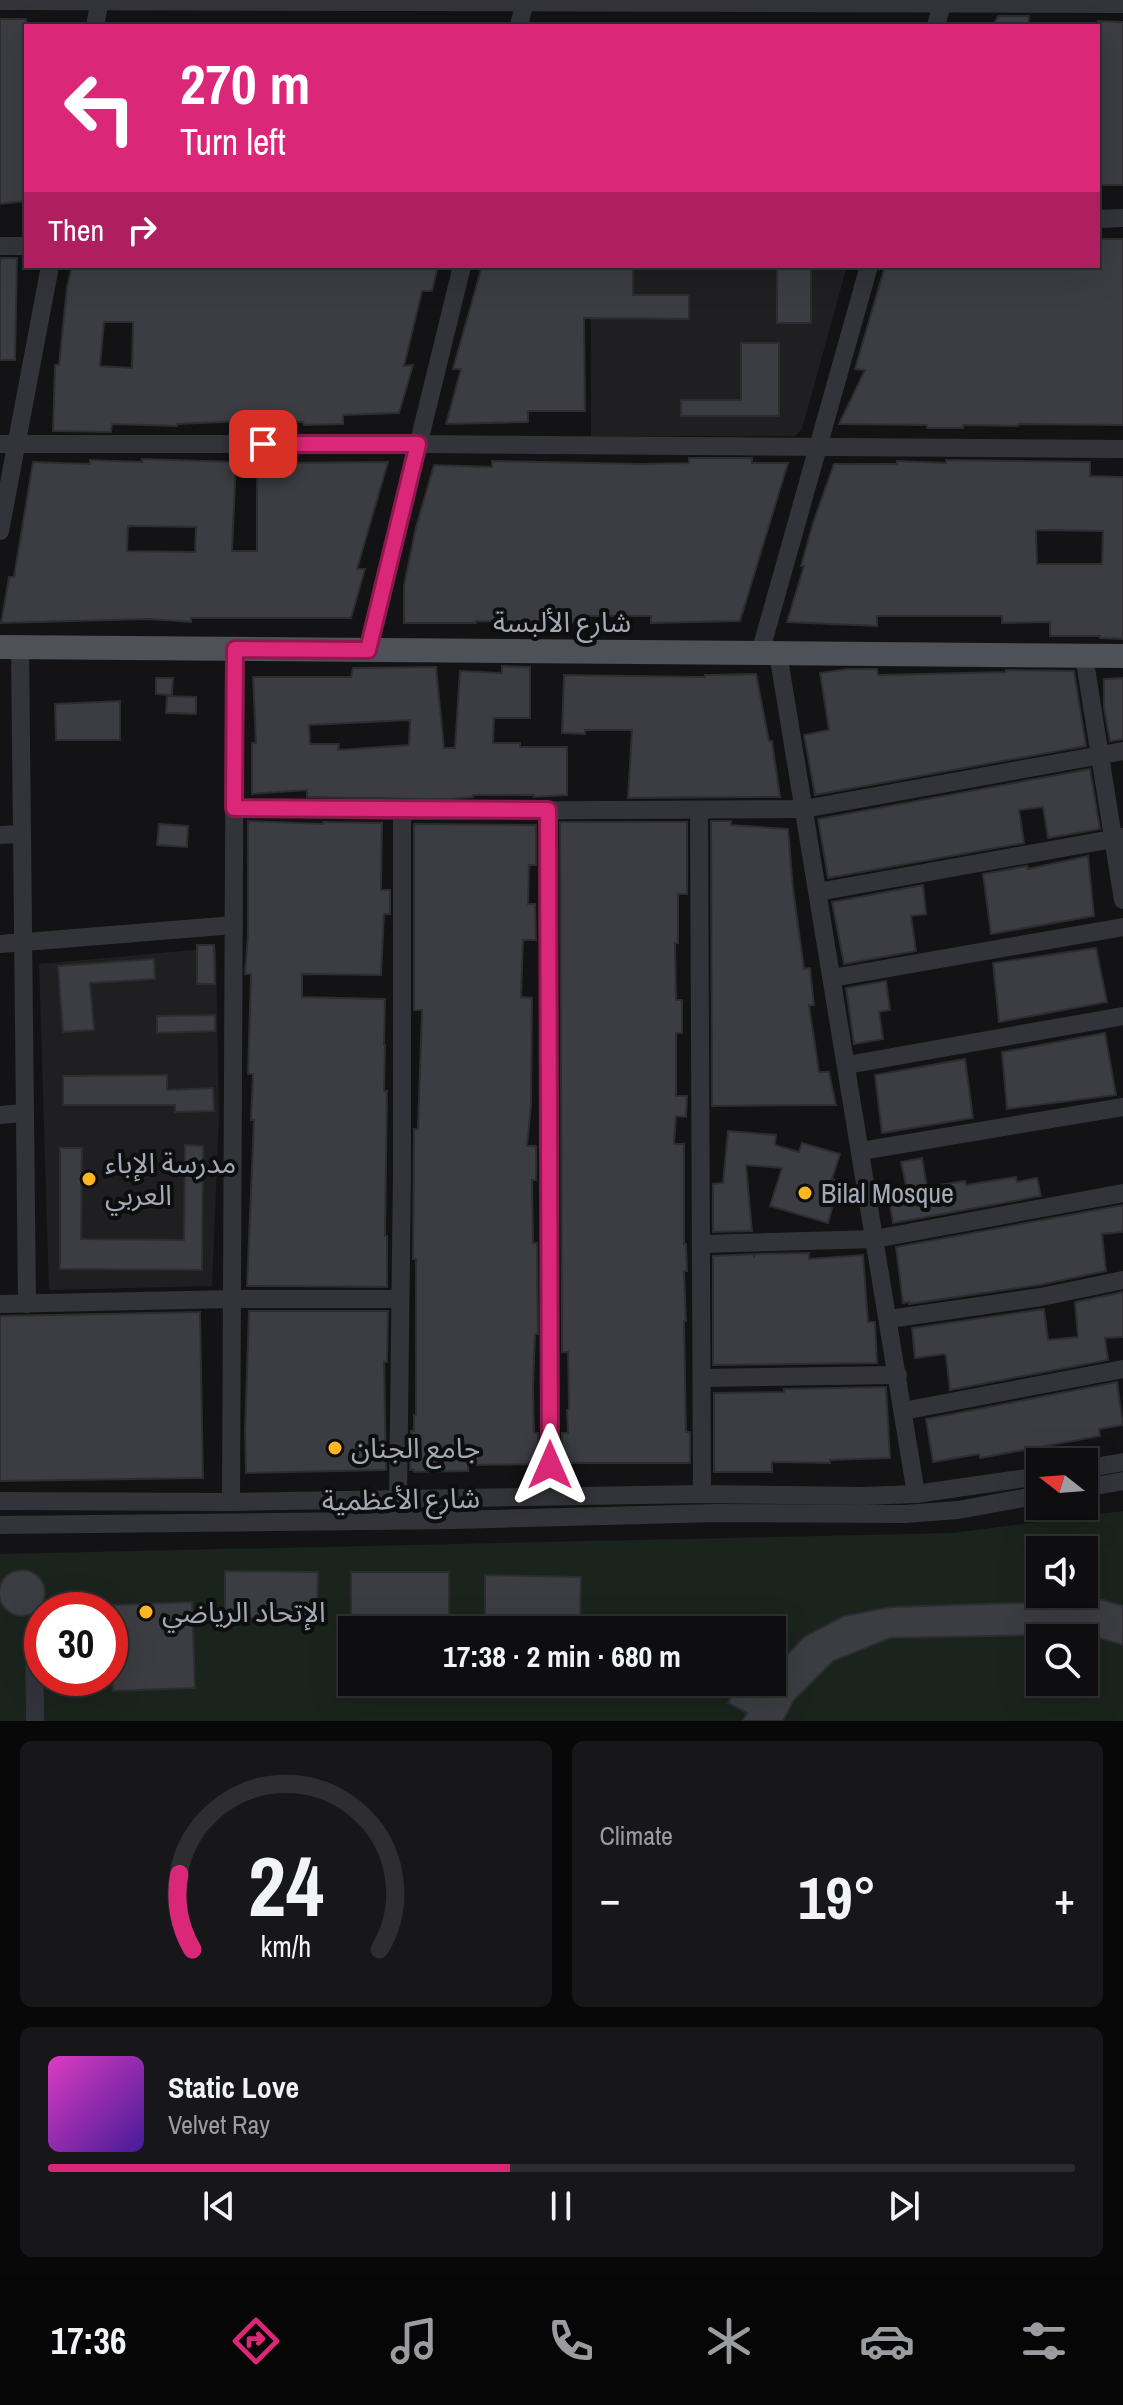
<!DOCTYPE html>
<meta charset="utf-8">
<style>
body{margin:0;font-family:"Archivo Narrow","Noto Sans Arabic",sans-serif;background:#171719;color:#f1f3f6;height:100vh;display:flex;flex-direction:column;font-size:30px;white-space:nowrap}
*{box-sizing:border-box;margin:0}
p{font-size:26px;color:#9b9c9f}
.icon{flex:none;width:44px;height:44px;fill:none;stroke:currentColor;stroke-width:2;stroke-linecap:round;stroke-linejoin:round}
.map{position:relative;height:1721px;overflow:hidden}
.panel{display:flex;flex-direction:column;gap:20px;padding:20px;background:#080809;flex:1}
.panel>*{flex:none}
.guide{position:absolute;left:24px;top:24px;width:1076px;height:244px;border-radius:0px;box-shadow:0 8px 32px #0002,0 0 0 2px #2e2e30;background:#db2777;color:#fff;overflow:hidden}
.needle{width:52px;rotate:287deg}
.fabs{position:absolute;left:1026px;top:1448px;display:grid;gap:16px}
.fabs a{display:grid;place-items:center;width:72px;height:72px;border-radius:0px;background:#0e0e10;box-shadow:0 8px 32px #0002,0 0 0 2px #2e2e30;font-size:40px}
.speed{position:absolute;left:24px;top:1592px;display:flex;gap:16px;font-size:40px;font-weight:700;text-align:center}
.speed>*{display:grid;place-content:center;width:104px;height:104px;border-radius:50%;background:#0e0e10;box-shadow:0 8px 32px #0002,0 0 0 2px #2e2e30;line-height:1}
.speed .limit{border:12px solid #d22;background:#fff;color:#111}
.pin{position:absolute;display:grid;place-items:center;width:68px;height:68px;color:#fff;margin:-34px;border-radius:16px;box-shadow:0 4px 12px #0006}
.me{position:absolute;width:88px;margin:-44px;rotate:0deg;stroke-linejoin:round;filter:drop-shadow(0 0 6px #0008)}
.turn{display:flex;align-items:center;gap:28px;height:168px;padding:0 24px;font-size:36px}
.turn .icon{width:104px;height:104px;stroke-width:2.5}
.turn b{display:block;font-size:56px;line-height:68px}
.then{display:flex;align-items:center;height:76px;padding:0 24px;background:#0003;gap:16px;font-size:30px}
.big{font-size:60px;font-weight:800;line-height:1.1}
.panel .tile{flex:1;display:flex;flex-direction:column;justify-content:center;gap:12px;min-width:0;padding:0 28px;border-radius:12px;background:#171719}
.panel .dial{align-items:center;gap:0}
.dial svg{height:208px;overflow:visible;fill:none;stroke:#2e2e30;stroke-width:7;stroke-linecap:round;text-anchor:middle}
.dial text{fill:#f1f3f6;stroke:none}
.song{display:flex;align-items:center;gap:24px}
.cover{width:96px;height:96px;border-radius:12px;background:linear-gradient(135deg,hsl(310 70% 55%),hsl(260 70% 35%))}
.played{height:8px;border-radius:4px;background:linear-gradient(90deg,#db2777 45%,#2e2e30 45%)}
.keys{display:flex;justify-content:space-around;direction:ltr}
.heat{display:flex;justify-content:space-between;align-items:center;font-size:44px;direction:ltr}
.panel .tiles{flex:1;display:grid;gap:20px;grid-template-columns:1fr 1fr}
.tile:last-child{grid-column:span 2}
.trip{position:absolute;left:338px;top:1616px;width:448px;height:80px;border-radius:0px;background:#0e0e10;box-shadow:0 8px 32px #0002,0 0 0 2px #2e2e30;font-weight:800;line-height:80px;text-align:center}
.tab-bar{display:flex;height:128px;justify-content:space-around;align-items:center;background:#060606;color:#9b9c9f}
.tab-bar .icon{width:56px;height:56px}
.tab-bar .on{color:#db2777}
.tab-bar b{font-size:36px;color:#f1f3f6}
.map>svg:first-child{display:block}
</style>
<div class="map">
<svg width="1123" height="1721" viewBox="0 0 1123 1721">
<rect width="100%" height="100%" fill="#131315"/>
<g fill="#1f1f22">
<path d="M591,266H847L802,429L795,436H591Z"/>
<path d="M216,948L219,1117L212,1286L49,1290L39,964Z"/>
</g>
<path fill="#1a231c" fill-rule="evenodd" d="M1123,1511V1721H0V1554L952,1533ZM1040,1550H1084V1594H1040ZM42,1610H110V1678H42ZM352,1630H772V1682H352ZM1040,1638H1084V1682H1040Z"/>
<g fill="#3c3d42" stroke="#2c2c31" stroke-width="2" fill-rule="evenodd">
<path d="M998,16H1029L1028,26H993Z"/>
<path d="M0,19H26V201L0,204Z"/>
<path d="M1098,21L1123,22V185H1098Z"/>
<path d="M1098,239H1123V425L1018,424V426L963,425V428H927V425L839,424L865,370L855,369L885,266H1098Z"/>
<path d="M0,258H17L15,360H0Z"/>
<path d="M72,266H438L432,291H422L404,366L413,365L399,413L343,415V424L304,425L303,422L246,421L177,424V426L112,424L111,432L53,431L55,365H59L67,287ZM104,322H133L132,368L100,366Z"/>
<path d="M482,266H633V295H689V319L584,318L585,411H528V422L446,424L461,369H453Z"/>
<rect x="777" y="266" width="34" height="57"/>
<path d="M741,343H779V416H681V400H741Z"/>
<path d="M689,458H752V463H788L740,621L651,623V616H582V623L476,621V623H404V585L416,527L434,465L492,467V461L641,464L689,463Z"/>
<path d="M142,459L236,462L232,551H257V463L388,462L357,569H365L351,618H191V622L148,619L1,623L9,577H14L33,462L90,464V460L142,462ZM128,526L196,527L195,552L127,551Z"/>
<path d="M946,460L1090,462V476L1123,477V639L1100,638V636H1050V622L1002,623V616H877V626L787,622L804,566H801L813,523L834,464H897V461L946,463ZM1039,530L1103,531L1102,564H1037L1036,531Z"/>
<path d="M502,666L530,667V718H494L493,743H520V747H567V795L534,797V795H473V797L450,799H419L307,797V790L252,794V743H256L253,677H351L353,668L436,667L444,748H455L460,671L502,673ZM410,720L409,745L338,750L339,744H310L309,725Z"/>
<path d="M848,669H877L878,675L1006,672V670L1074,671L1086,746L815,795L804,735L829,730L820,673Z"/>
<path d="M756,674L769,741H772L780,797L628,798L632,730H585V734L562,733L564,675L705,677V675Z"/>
<path d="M156,678H173L172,695L156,694Z"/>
<path d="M1123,678V739L1110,741L1104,708V679Z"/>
<path d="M167,696L196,697V714L166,713Z"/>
<path d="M120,701V740H56L55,704Z"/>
<path d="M1090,769L1100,829L1048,838L1043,807L1019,810L1024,843L828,878L818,819Z"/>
<path d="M248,821L323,824V822L382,823L381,890H390V914H384L381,975L302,974V997L385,999L384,1045H385L384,1091H387L385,1236H387V1287L247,1286L254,1120H251L253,1074H248L251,974H245L248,934Z"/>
<path d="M711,821H731V825L788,829L793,889L804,969L810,968L814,1005H809L819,1072H829L836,1105L712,1106Z"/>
<path d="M560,822H687V894H678V943H675L676,1000H682V1033H676V1096H687L686,1117L676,1116L674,1144H684V1244H686L687,1271H684L686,1321H684L686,1432H690V1463H562V1433H568L567,1410L569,1409L568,1352H562Z"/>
<path d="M159,824L188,826L187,847L157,845Z"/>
<path d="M414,824L536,825V865H529L528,904H535L536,940H523L521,997L532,998L531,1105L527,1146H536V1180H532L533,1243H537L538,1334H535L533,1387L534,1433H538V1464L468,1465V1471L414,1472V1470H410L411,1431H414V1415H416V1259H413L414,1129H418L422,1010H414Z"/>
<path d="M1088,856L1094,916L991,934L983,874L1027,866L1028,869Z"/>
<path d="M923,885L926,914L911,916L916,951L844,964L832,902Z"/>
<path d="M197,945H214L215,984H197Z"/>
<path d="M1096,948L1107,1002L999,1022L993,963Z"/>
<path d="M154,959L155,979L90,983L94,1030L63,1032L58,966Z"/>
<path d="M886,981L890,1010L879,1012L883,1039L854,1044L846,988Z"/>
<path d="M215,1015V1031L157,1033V1016Z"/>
<path d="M1105,1033L1116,1095L1007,1109L1002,1052Z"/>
<path d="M965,1059L973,1118L882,1133L875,1075Z"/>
<path d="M167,1075V1090L213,1088L214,1111L175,1112V1105H63V1076Z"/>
<path d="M728,1131L776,1135L775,1145L799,1152L802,1143L840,1154L832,1179L840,1181L828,1223L770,1206L782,1168L746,1165L752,1231L713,1232V1184L723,1183Z"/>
<path d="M185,1145L203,1146L202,1270L60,1269V1148H82L81,1239L184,1240Z"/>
<path d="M922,1158L927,1187L965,1181L966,1185L1016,1177L1017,1182L1037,1178L1041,1196L893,1223L888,1194L907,1190L901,1162Z"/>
<path d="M1123,1205V1232L1102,1234L1106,1271L1039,1285L909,1304V1302L903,1303L896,1247Z"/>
<path d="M809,1253V1259L863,1255L868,1322H875L877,1363L713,1365V1256L754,1254V1258L755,1254Z"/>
<path d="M1123,1292V1337L1105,1338L1108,1360L950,1390L946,1356L944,1354L915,1358L912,1328L1044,1309L1048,1340L1078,1337L1075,1302Z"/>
<path d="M249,1311H388L387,1362H384L386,1470L246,1473L245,1431Z"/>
<path d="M200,1312L203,1478L0,1481V1316Z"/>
<path d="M1117,1382L1123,1425L1099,1429L1100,1436L980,1458L979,1454L933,1462L926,1419Z"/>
<path d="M886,1387L890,1458L830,1460V1463L772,1462V1472H714V1393L784,1392V1389Z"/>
<circle cx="22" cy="1593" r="23"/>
<path d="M225,1571L318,1572L317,1619L225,1618Z"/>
<rect x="351" y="1572" width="98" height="52"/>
<path d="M485,1575L581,1577L580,1622L485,1620Z"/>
<path d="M1104,1600L1123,1606V1645L1086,1634L890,1638L833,1661L794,1700L783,1721H742L747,1713L728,1703L738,1682L758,1692L764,1682H772V1671L805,1636L844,1616L891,1607Z"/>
<path d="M192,1602L195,1688L113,1691L111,1605Z"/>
</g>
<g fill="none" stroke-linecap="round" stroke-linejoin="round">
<g stroke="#33343a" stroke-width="18">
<path d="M0,1L1123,4"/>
<path d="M95,26L100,0"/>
<path d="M519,26L525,0"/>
<path d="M936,26L943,0"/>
<path d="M1098,219L1123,218"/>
<path d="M0,246H26"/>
<path d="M0,444H418L1123,449"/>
<path d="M0,531L50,266"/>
<path d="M20,647L27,1304"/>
<path d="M368,650L462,266"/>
<path d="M760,653L869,266"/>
<path d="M778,653L916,1494"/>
<path d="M1084,656L1123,900"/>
<path d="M234,808L402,811L804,809L1123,751"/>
<path d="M548,810L550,1496"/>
<path d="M699,810L702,1494"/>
<path d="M0,835L22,834"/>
<path d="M818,892L1123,837"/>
<path d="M0,944L234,925"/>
<path d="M832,978L1123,927"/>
<path d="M847,1065L1123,1016"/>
<path d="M0,1115L25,1113"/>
<path d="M861,1151L1123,1107"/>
<path d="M702,1244L875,1239L1123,1193"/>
<path d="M0,1304L232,1299H400"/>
<path d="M889,1319L1041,1297L1123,1280"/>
<path d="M702,1378L898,1375"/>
<path d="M903,1411L1123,1369"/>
<path d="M1084,1469L1123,1462"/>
<path d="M1084,1488L1123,1481"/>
<path d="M398,1500L402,1172V811"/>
<path d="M0,1501L231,1502L702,1494L863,1496L916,1494L1040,1476"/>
<path d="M231,1502L235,649"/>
<path d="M0,1525L455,1520L717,1513L904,1514L958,1510L1040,1495"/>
<path d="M34,1632L35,1721"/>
</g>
<path stroke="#4f5159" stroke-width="24" d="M0,647L1123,656"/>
</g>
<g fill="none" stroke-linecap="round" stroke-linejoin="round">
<g stroke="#8e194d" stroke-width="20">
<path id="route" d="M263,444H418L368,650L235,649L234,808L548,810L550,1465"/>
</g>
<use href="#route" stroke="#db2777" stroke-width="14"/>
</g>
<g fill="#ffb620" stroke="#0e0e0f" stroke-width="3">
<circle cx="89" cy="1179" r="8"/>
<circle cx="805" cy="1193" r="8"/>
<circle cx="335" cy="1448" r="8"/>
<circle cx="146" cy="1612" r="8"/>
</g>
<g text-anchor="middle" stroke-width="8" stroke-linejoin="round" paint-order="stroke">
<g font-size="28" fill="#a3a9b6" stroke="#0e0e0f">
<text x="562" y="632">شارع الألبسة</text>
<text transform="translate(401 1499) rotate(-1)" y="10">شارع الأعظمية</text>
</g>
<g font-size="28" fill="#a3a9b6" stroke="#0e0e0f" text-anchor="start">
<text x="105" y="1173">مدرسة الإباء<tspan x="105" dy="32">العربي</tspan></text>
<text x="821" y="1203">Bilal Mosque</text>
<text x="351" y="1458">جامع الجنان</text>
<text x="162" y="1622">الإتحاد الرياضي</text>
</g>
</g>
</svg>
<div class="fabs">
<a><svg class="needle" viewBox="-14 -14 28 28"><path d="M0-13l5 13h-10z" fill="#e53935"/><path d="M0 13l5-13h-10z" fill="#9b9c9f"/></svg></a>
<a><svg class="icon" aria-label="sound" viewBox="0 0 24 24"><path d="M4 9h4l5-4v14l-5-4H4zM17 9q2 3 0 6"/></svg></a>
<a><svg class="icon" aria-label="search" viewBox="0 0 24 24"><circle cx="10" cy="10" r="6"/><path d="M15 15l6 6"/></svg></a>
</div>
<div class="speed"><div class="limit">30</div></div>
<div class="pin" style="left:263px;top:444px;background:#d93025"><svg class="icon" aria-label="arrive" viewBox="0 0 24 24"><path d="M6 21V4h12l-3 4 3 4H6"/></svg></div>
<svg class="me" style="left:550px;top:1465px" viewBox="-20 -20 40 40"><path d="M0-17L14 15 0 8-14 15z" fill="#db2777" stroke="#fff" stroke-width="4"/></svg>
<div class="trip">17:38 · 2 min · 680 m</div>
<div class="guide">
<div class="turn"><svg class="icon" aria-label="left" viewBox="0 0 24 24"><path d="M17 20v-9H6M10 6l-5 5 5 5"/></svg><div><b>270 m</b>Turn left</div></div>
<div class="then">Then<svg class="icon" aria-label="right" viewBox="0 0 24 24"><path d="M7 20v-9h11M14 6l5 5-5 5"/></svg></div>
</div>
</div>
<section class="panel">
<div class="tiles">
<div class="tile dial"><svg viewBox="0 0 100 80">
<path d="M14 69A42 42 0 1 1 86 69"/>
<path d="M14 69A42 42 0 0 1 9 40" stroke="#db2777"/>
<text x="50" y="56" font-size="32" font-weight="700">24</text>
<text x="50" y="72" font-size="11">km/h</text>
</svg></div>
<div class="tile"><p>Climate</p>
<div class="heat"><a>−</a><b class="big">19°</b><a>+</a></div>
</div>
<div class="tile">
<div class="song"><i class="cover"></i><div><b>Static Love</b><p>Velvet Ray</p></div></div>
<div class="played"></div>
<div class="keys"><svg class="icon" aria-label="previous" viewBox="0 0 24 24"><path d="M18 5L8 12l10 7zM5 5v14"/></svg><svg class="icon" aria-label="pause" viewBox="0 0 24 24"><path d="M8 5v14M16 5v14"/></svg><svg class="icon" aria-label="next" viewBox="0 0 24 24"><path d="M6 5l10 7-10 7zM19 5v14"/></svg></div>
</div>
</div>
</section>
<nav class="tab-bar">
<b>17:36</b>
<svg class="icon on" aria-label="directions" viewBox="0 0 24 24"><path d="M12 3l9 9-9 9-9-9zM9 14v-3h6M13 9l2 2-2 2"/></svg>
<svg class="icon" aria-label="music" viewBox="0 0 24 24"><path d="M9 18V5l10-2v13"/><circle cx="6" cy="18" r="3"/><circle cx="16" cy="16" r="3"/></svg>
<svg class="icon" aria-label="phone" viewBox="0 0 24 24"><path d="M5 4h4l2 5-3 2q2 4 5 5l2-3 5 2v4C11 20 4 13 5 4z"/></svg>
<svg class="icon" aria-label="climate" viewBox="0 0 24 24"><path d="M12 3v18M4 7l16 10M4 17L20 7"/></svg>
<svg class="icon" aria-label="car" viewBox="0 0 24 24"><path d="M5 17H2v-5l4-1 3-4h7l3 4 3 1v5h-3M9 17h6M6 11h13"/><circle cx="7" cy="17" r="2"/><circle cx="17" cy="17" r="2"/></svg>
<svg class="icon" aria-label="filters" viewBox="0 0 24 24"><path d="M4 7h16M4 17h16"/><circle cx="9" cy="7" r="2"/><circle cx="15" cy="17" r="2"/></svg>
</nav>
